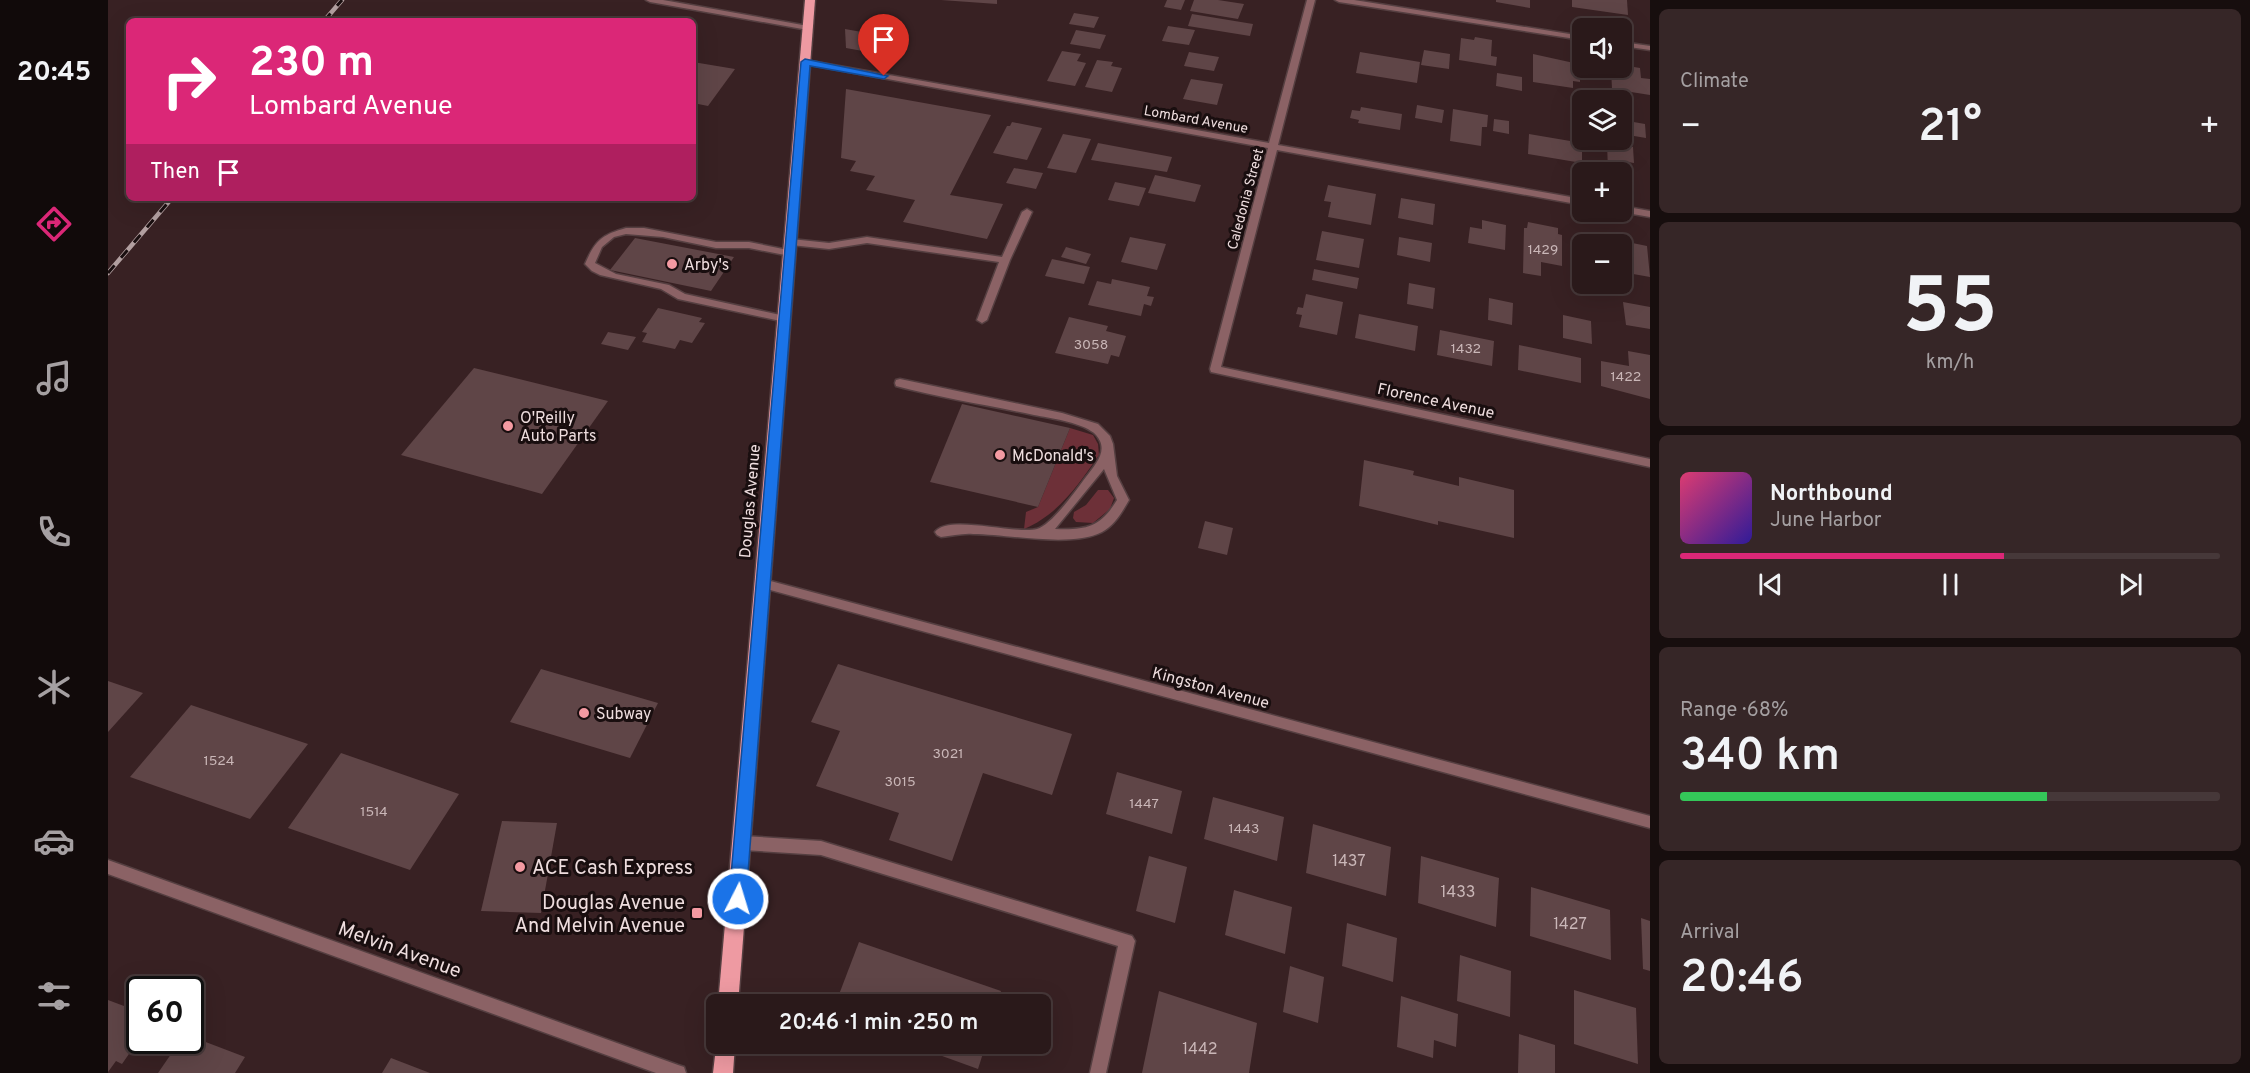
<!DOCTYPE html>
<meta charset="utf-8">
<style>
body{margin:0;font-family:Overpass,sans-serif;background:#362627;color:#f1f3f6;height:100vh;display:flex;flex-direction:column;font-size:22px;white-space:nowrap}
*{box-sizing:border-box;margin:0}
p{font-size:20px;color:#a5a0a2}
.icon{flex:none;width:33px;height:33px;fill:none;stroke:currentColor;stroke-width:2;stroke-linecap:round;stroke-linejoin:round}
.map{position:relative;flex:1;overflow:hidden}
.panel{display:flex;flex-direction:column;gap:9px;padding:9px;background:#170e0e;width:600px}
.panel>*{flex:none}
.banner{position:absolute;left:18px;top:18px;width:570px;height:183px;border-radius:9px;box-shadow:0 6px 24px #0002,0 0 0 2px #463839;background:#db2777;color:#fff;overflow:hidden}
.tools{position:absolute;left:1464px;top:18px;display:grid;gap:12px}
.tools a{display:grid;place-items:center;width:60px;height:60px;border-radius:9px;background:#2a191a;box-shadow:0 6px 24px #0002,0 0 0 2px #463839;font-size:30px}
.speed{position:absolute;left:18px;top:976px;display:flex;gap:12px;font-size:30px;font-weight:700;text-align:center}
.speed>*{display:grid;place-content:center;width:78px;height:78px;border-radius:50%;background:#2a191a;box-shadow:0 6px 24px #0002,0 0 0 2px #463839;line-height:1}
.speed .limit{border:3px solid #111;border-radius:9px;background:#fff;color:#111}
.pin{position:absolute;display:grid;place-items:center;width:51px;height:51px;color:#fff;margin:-62px -26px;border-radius:50% 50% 50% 0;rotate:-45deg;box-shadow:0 0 6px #0007}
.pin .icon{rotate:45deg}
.me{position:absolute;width:66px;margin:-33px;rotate:5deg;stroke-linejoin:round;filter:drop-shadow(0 0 4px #0008)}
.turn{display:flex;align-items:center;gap:21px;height:126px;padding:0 24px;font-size:27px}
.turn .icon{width:78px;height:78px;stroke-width:2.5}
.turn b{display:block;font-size:42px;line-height:51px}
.then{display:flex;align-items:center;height:57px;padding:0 24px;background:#0003;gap:12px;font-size:22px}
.big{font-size:45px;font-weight:600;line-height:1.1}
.panel .tile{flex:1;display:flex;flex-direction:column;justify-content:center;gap:9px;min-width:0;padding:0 21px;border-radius:9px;background:#362627}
.panel .dial{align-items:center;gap:0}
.dial b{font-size:78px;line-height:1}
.song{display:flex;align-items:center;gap:18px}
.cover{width:72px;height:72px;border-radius:9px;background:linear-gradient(135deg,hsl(340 70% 55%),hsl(250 70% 35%))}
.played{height:6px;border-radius:3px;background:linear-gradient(90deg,#db2777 60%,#463839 60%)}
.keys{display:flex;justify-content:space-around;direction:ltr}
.heat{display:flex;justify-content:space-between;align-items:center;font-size:33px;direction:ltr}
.charge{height:9px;border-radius:4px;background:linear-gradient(90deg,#34c759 68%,#463839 0)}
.trip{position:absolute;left:598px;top:994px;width:345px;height:60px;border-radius:9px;background:#2a191a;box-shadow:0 6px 24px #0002,0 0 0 2px #463839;font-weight:600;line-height:60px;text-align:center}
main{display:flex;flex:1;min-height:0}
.tabs{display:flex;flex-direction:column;width:108px;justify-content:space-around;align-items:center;background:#110a0a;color:#a5a0a2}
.tabs .icon{width:42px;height:42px}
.tabs .on{color:#db2777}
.tabs b{font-size:27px;color:#f1f3f6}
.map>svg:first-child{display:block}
</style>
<main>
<nav class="tabs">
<b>20:45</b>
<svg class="icon on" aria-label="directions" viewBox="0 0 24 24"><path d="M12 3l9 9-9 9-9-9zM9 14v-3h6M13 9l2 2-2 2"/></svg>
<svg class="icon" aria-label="music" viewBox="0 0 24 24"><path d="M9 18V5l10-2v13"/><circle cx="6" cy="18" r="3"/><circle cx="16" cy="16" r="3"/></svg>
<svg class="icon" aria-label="phone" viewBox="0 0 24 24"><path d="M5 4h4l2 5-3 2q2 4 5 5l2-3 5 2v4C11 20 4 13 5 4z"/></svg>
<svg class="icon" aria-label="climate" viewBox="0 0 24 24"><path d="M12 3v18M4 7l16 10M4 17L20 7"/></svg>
<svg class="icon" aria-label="car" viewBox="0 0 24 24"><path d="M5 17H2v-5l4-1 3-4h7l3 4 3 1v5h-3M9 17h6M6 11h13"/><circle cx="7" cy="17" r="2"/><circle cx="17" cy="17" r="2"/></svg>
<svg class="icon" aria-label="filters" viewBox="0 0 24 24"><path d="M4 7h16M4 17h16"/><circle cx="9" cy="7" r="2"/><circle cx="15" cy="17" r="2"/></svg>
</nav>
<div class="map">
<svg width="1542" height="1073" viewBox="0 0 1542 1073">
<rect width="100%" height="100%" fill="#382123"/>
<g fill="#6d3038">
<path d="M962,428L985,435L990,444L991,455C971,484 950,515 916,529L918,512L930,507Z"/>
<path d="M990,490H1000L1006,498L1002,509L985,523L968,522L965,518L966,512L978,505Z"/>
</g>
<g fill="#5f4547">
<path d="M833,0H889V4Z"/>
<path d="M1059,0H1077L1073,10L1056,7Z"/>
<path d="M1086,0H1110L1136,4L1130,19L1082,11Z"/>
<path d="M1388,0H1422V8L1388,2Z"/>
<path d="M1464,0H1519L1520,15L1464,7Z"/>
<path d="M966,13L991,17L986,28L961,24Z"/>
<path d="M1084,14L1145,24L1142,36L1080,26Z"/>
<path d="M1060,26L1087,30L1081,45L1054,41Z"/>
<path d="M737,29L776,36L777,55L738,48Z"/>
<path d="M968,30L998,35L992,49L962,44Z"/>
<path d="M1367,37L1384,40L1383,56L1389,57L1388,66L1351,60L1353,38L1366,40Z"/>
<path d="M1316,50L1342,54L1341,69L1313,65Z"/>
<path d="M954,51L973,54L969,61L978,63L967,86L939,81Z"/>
<path d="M1081,52L1111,57L1106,71L1076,66Z"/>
<path d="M1252,52L1312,62L1309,83L1248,73Z"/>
<path d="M1425,54L1466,63V69L1472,70V82L1465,81V88L1425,82Z"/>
<path d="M989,60L1005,62L1003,66L1014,68L1004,92L977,87Z"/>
<path d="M585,62L627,69L600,106L585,103Z"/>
<path d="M1514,65L1532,68L1533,78L1542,79V95L1504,89L1503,68H1514Z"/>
<path d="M1389,73L1414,77V91L1388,86Z"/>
<path d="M1083,79L1115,84L1109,105L1075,99Z"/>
<path d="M738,89L883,115L842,195L895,204L879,239L795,222L807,200L758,190L767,176L742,171L748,161L733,158Z"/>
<path d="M1469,94L1493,98V100H1474V111L1469,110Z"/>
<path d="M1514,103L1520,104L1521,118L1514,117Z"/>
<path d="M1309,105L1336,110L1334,123L1307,118Z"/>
<path d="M1253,107L1294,114L1292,130L1250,123L1251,120L1242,118L1244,110L1252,111Z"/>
<path d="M1345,109L1380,115L1379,127H1374L1373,146L1342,141Z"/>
<path d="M1386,119L1401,121V134L1385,131Z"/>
<path d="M1466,120L1474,122V137L1466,136Z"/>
<path d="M1514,120L1537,124L1538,138L1514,134Z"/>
<path d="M904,122L934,128L919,160L885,153L899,126H902Z"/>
<path d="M955,134L983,139L968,173L939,168Z"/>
<path d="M1421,134L1474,143V163L1420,154Z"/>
<path d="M1499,142L1525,147L1526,163L1520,162L1521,180L1514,178V172H1500Z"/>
<path d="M990,143L1064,157L1059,172L983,160Z"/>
<path d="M906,168L935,173L928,189L898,183Z"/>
<path d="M1047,175L1093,185L1087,202L1040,193Z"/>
<path d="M1007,182L1038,188L1031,206L1000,200Z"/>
<path d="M1220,185L1268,194L1263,225L1220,217L1223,202L1216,201Z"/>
<path d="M1293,198L1327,204L1325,225L1290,218Z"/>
<path d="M1374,220L1398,225L1397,250L1360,243L1362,227L1374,229Z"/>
<path d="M1420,222L1450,228V234L1454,235V266L1433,262V276L1415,273L1416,228H1419Z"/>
<path d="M1214,231L1256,239L1251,268L1208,260Z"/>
<path d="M1022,237L1058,244L1049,270L1013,262Z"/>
<path d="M1291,237L1324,243L1322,262L1289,255Z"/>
<path d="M527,238L626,257L603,291L502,270Z"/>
<path d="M1500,238L1539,246L1542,277L1514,272V244H1500Z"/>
<path d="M958,247L983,254L978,264L953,257Z"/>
<path d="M1465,250L1474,251V269L1465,268Z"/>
<path d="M944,259L982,267L976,284L937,276Z"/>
<path d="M1206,269L1251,278L1249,289L1204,280Z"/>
<path d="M1004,279L1042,287L1039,296L1046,297L1043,306L1036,304L1033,316L980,305L989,281L1003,284Z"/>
<path d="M1301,283L1327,288L1325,309L1299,304Z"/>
<path d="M1198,294L1235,302L1229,335L1191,327L1194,315L1188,314L1190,307L1195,308Z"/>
<path d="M1381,298L1405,303L1404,325L1380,320Z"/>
<path d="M1515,302L1542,307V329L1518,325Z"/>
<path d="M550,308L594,318L591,322L597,323L584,343L572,340L567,349L534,342L539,333L534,332Z"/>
<path d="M1251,314L1310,326L1307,351L1247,338Z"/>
<path d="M1455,315L1483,321L1484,344L1455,338Z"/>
<path d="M961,317L1000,326L998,331L1018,336L1011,357L1003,355L1000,364L947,353Z"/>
<path d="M1332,330L1386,341L1384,366L1329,355Z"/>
<path d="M500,332L528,337L520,350L493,344Z"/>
<path d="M1411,345L1473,358V383L1410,370Z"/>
<path d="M1520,351L1542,355V399L1493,386V361L1521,366Z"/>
<path d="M366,368L500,401L434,494L293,455Z"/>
<path d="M854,404L962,428L930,507L822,482Z"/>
<path d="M1256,460L1306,471L1305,475L1351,486V477L1406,490V538L1330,521V525L1251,506Z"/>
<path d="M1097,521L1125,528L1119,555L1090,548Z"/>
<path d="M730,664L964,734L944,795L875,773L844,861L781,840L791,813L708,786L732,731L703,722Z"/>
<path d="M433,669L550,703L522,758L402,722Z"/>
<path d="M0,681L35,693L0,732Z"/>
<path d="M83,705L200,744L142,819L22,777Z"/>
<path d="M233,753L351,794L302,870L180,828Z"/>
<path d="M1009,772L1074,791L1064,834L998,814Z"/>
<path d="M1105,797L1176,817L1169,861L1096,839Z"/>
<path d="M394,821L449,823L433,913L373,911Z"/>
<path d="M1205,824L1283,847L1278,896L1198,873Z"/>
<path d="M1041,856L1079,867L1067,923L1028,911Z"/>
<path d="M1313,856L1391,878L1388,927L1310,903Z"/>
<path d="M1423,887L1502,910L1503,960L1422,936Z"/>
<path d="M1126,890L1184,907L1177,954L1117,935Z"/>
<path d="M1533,918L1542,921V971L1535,969Z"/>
<path d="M1239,923L1289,938L1285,982L1234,966Z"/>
<path d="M751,942L893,991L889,1005H727Z"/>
<path d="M1352,955L1403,971L1402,1017L1349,1001Z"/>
<path d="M1182,966L1216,977L1210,1023L1175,1012Z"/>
<path d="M1466,990L1528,1008L1530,1064L1466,1044Z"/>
<path d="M1051,991L1149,1023L1141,1073H1034Z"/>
<path d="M1293,996L1350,1014L1348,1047L1326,1040L1325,1058L1289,1047Z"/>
<path d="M0,1000L32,1012V1029L28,1033L32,1038L14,1064L8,1061L0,1072Z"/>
<path d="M1411,1034L1447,1045V1073H1410Z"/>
<path d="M82,1036L137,1057L127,1073H50L72,1041H82Z"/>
<path d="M801,1044H878L870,1069Z"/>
<path d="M283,1058L322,1073H274Z"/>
</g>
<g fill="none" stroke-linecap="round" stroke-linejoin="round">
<g stroke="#553f41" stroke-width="3">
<g id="lane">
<path d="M538,0H555L700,26L704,28L700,30L542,2Z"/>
<path d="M919,209L924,212L902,260L879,320L874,323L869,320L891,262L759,243L721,249L683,245L678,242L683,239L721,243L759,237L894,257L914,212Z"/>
<path d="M518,228H536L608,242H641L685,251V255L682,256L641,248H608L555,237L518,234L506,237L494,247L487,263L508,274L561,285L577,294L677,316L682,319L677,322L570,299L553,289L492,275L484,271L477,264C487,241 493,235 518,228Z"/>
<path d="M792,379L954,413L990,424L1002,436L1005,444L1009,476L1021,500C1014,512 1007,525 994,532C963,548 900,534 865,534C855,533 844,536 833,537L829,535L827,532C840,514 909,535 929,529C944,525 969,489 978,477C986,466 998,454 992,441C990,437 987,433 983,431C970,422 942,418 926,415C880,405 833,398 788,386L787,383L788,380ZM996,469L1009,500C992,528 978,530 947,529Z"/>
<path d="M635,836L713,841L1024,936L1027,941L998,1073H982L1010,946L713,855L635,850L630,848L628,843L630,838Z"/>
</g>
</g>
<g stroke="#553f41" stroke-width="3">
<g id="street">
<path d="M1199,0H1207L1170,145L1474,199V205L1169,150L1113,367L1542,459V467L1103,372L1102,369L1160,148L697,64L693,62L697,60L1161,143Z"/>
<path d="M1227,0H1246L1474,36V40L1231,2Z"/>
<path d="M1514,42L1542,46V50L1514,46Z"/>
<path d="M1514,206L1542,211V217L1513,212Z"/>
<path d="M655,579L1542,816V828L651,587L649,584L651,581Z"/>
<path d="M0,860L570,1065L576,1067L578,1073H548L0,874Z"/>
</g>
</g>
<g stroke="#553f41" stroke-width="3">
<g id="primary">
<path d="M697,0H707L630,1005H610Z"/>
<path d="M609,1039V1044H627L625,1073H605Z"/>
</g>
</g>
<use href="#lane" fill="#8b6265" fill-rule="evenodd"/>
<use href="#street" fill="#8b6265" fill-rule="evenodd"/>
<use href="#primary" fill="#ee9aa2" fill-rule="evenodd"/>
<g stroke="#b29fa0" stroke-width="4.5">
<g id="rail">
<path d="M216,21L234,0"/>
<path d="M0,273L64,198"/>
</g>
</g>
<use href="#rail" stroke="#190e0f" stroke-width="3" stroke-dasharray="10" stroke-linecap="butt"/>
</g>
<path fill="#1a73e8" stroke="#114b97" stroke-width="1.5" d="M697,59L780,76L776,79L702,66L638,899L636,905L630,907L624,905L621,899L693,62Z"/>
<g fill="#f49aa2" stroke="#190e0f" stroke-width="2">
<circle cx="564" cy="264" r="6"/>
<circle cx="400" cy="426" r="6"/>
<circle cx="892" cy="455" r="6"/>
<circle cx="476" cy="713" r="6"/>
<circle cx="412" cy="867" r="6"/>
<rect x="583" y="907" width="12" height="12" rx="3"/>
</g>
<g text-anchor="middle" stroke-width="6" stroke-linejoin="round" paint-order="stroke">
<g font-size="14" fill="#eeddde" stroke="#190e0f">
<text transform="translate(1088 119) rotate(10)" y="5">Lombard Avenue</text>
<text transform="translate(1137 199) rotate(-75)" y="5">Caledonia Street</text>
</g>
<g font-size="14" fill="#cab7b8">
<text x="1435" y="254">1429</text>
<text x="983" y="349">3058</text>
<text x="1358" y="353">1432</text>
<text x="1518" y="381">1422</text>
<text x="840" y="758">3021</text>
<text x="111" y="765">1524</text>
<text x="792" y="786">3015</text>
<text x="1036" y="808">1447</text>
<text x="266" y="816">1514</text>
<text x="1136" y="833">1443</text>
</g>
<g font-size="16" fill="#eeddde" stroke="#190e0f" text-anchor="start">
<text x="576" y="270">Arby's</text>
<text x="412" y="423">O'Reilly<tspan x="412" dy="18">Auto Parts</tspan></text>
<text x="904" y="461">McDonald's</text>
<text x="488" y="719">Subway</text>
</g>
<g font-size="16" fill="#eeddde" stroke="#190e0f">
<text transform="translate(1328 400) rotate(12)" y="6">Florence Avenue</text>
<text transform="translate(641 501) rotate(-85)" y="6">Douglas Avenue</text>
<text transform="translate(1103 687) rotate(15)" y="6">Kingston Avenue</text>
</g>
<g font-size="16" fill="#cab7b8">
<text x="1241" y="866">1437</text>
<text x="1350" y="897">1433</text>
<text x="1462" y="929">1427</text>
<text x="1092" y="1054">1442</text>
</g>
<g font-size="20" fill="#eeddde" stroke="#190e0f" text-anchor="start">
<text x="424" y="874">ACE Cash Express</text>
<text x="577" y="909" text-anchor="end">Douglas Avenue<tspan x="577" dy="23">And Melvin Avenue</tspan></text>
</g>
<g font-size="20" fill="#eeddde" stroke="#190e0f">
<text transform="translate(292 949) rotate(20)" y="7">Melvin Avenue</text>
</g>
</g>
</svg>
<div class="tools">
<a><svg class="icon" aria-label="sound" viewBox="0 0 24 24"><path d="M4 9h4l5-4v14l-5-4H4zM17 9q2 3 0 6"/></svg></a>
<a><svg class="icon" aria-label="layers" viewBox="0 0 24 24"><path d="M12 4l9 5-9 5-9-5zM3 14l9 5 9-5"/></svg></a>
<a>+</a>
<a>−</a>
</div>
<div class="speed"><div class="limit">60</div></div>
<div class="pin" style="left:776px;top:76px;background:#d93025"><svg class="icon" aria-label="arrive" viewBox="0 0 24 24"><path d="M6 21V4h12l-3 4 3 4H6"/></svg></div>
<svg class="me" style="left:630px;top:899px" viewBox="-20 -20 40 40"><circle r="17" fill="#1a73e8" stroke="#fff" stroke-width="3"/><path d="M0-11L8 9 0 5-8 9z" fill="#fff"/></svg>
<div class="trip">20:46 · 1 min · 250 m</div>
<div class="banner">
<div class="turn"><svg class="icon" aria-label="right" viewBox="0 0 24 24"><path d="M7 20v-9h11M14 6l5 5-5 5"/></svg><div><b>230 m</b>Lombard Avenue</div></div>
<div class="then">Then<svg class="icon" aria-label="arrive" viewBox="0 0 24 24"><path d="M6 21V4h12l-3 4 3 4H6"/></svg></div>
</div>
</div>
<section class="panel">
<div class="tile"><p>Climate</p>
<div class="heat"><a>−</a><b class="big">21°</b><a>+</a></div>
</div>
<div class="tile dial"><b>55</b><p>km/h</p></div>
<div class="tile">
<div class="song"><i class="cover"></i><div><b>Northbound</b><p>June Harbor</p></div></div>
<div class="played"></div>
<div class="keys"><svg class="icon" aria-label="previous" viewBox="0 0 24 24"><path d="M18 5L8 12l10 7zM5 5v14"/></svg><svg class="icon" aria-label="pause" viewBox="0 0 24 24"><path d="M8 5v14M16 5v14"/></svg><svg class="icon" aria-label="next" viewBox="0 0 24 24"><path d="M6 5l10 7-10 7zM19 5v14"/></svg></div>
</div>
<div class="tile"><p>Range · 68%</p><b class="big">340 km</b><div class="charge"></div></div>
<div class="tile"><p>Arrival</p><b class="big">20:46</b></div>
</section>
</main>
